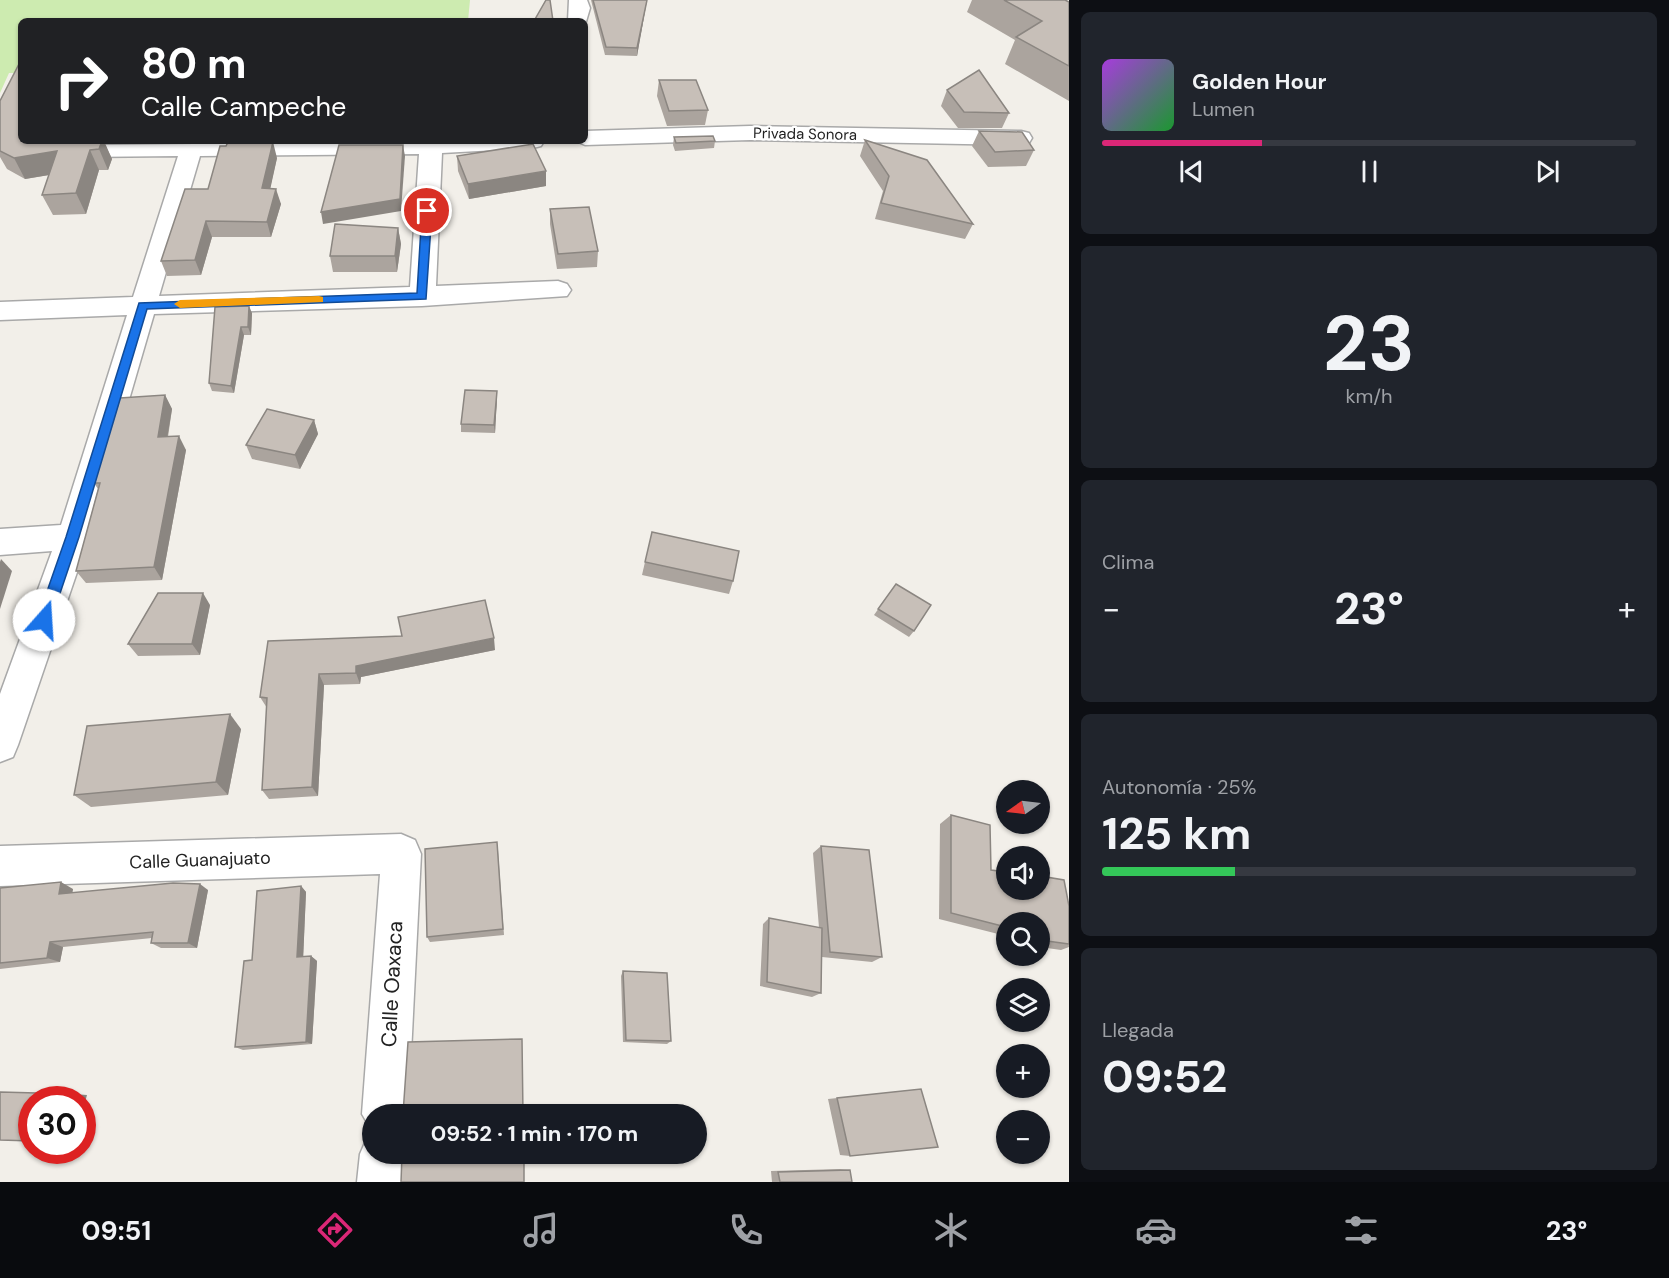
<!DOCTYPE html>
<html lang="es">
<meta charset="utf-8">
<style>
body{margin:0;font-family:"DM Sans",sans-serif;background:#20242c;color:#f1f3f6;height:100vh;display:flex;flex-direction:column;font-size:22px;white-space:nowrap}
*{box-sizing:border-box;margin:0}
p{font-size:20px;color:#9ea1a6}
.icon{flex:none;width:33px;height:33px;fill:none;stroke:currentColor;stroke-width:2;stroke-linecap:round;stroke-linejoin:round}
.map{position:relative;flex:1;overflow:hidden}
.sheet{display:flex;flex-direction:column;gap:12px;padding:12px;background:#0d0f14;width:600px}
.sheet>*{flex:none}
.guide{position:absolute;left:18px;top:18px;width:570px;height:126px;border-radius:9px;box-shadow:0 2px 4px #0004;background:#202124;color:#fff;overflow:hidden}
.needle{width:39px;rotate:256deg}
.tools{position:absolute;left:996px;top:780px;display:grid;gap:12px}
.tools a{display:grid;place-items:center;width:54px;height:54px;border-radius:50%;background:#171b24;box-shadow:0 2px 4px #0004;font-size:30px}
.speed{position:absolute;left:18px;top:1086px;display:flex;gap:12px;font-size:30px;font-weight:700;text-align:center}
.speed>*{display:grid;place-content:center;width:78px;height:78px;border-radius:50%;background:#171b24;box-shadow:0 2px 4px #0004;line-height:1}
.speed .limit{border:9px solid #d22;background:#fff;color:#111}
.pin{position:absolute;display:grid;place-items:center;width:51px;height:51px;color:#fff;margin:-26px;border:3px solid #fff;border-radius:50%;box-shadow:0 2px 6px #0007}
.me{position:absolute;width:66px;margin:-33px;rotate:19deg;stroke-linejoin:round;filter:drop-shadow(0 0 4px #0008)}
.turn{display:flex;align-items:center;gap:21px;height:126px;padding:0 24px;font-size:27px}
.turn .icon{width:78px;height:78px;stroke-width:2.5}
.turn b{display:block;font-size:42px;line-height:51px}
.big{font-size:45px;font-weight:700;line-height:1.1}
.sheet .tile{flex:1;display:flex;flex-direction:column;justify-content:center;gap:9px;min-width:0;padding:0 21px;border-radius:9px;background:#20242c}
.sheet .dial{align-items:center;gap:0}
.dial b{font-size:78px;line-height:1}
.song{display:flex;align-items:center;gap:18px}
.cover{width:72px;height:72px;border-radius:9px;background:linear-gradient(135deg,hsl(280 70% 55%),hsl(130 70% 35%))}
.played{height:6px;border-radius:3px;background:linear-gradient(90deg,#db2777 30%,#363941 30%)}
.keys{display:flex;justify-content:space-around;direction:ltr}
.heat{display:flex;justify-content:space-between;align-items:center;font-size:33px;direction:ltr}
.charge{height:9px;border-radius:4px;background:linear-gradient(90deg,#34c759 25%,#363941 0)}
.trip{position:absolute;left:362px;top:1104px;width:345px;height:60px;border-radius:30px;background:#171b24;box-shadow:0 2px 4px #0004;font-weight:700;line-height:60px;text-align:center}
.dock{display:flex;height:96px;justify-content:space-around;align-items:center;background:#090b0e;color:#9ea1a6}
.dock .icon{width:42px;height:42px}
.dock .selected{color:#db2777}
.dock b{font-size:27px;color:#f1f3f6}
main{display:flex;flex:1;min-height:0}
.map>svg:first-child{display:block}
</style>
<main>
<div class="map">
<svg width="1069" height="1182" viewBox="0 0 1069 1182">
<rect width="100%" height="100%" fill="#f2efe9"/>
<path fill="#cdebb0" d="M0,0H470L468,21H21V73H9L0,93Z"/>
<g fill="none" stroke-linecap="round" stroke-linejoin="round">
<g stroke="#a9a9a9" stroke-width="3">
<g id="minor">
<path d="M569,0H587L590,8L585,25V21H568Z"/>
<path d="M750,126L1021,131L1029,133L1032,138L1029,143L1021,145L750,140L585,145L576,141H585V131Z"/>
<path d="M544,141L541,146L533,148L442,153L436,286L558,281L567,284L571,290L567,296L422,306L154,314L89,537L18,745L13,757L0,762V694L52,551L0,555V529L61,525L127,315L0,320V302L133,297L178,156L81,157L73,155L70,150L73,145ZM419,154L410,287L159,296L200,156Z"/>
<path d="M401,834L415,840L421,854L408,1114H372V1131L362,1114L380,874L0,886V846Z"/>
<path d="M372,1135V1154H406L405,1182H357L360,1154L367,1138Z"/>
</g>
</g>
<use href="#minor" fill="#fff" fill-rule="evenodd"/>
</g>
<g fill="#aba49e">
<path d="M591,0H647L637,56L605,55Z"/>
<path d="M972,0H1065L1069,2V101L1005,64L1015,40L967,12Z"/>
<path d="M659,80L708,110L705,125L667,126L657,96Z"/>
<path d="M947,90L1009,113L1002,128H958L941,106Z"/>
<path d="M0,101L21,141H117V142H104L112,159L108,170H99L86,214L53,215L42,195L49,175L25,179L7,169L0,157Z"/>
<path d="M979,131L1034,150L1026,166L988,167L972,146Z"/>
<path d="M674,137L715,141L714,148L675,151L673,145Z"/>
<path d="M865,140L973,224L965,239L875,219L883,191L860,156Z"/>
<path d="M457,156L546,186L469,199L458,171Z"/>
<path d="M277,158L270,188L281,204L271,237H212L201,275L167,276L161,261L208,189Z"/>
<path d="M550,209L598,251L597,267L557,269L550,224Z"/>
<path d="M398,228L401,244L397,272H333L330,256Z"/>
<path d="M215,307L252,313L251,335H244L234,393L212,391L209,383Z"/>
<path d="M497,391V398L495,433L461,432V424Z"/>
<path d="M165,395L172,409L168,437L186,450L162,580L86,583L76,571L98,489L94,483Z"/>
<path d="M314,420L318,434L300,469L252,459L246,445Z"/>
<path d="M645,562L733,581L729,594L642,575Z"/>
<path d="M896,584L914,631L909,637L874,615Z"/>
<path d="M210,605L200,655L138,656L128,644Z"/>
<path d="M268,641L495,650L361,677L360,684L324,685L318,796L269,799L262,790L267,708L260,697Z"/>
<path d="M241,729L228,795L91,807L74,795Z"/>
<path d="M951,815L991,870L1069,906V947L1061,950L1040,947V922H1006V936L939,919L940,824Z"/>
<path d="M821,846L882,957L872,962L822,957L821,993L812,997L760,986L763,924L769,918L819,928L813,853Z"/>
<path d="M498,850L504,935L430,942L427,937Z"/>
<path d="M301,886L306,892L303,957L311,956L317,961L312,1044L243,1050L235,1047L252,960Z"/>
<path d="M0,888L73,889L72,893L208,890L197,948H161L151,943L152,938L63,947L60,962L0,969Z"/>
<path d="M623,971L671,1041L667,1044L623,1042L621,976Z"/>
<path d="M921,1089L850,1156L840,1155L828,1099Z"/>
<path d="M840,1169L850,1170L852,1182H772L771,1171Z"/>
</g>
<g fill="#8b8681">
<path d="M647,0L637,56V48Z"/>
<path d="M102,141H104L112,159L108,170L99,149Z"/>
<path d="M273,142L277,158L267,204L262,188Z"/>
<path d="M403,145L405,156L401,211L323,224L321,212Z"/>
<path d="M90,150L99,170L86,214L76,193Z"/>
<path d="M57,151L67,172L25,179L14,158Z"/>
<path d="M546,171V186L469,199L468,184Z"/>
<path d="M276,189L281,204L271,237L267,222Z"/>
<path d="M206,221L212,237L201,275L195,260Z"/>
<path d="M398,228L401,244L397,272L395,256Z"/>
<path d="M249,306L252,313L251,335L248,327Z"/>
<path d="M241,327L244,335L234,393L231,386Z"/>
<path d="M497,391V398L495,433L494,425Z"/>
<path d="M165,395L172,409L165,451L158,437Z"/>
<path d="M314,420L318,434L300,469L295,455Z"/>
<path d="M179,436L186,450L162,580L154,567Z"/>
<path d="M1,559L12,571L0,609V562Z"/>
<path d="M203,593L210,605L200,655L192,644Z"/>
<path d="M494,638L495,650L361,677L360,684L356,673V666Z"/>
<path d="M319,674L324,685L318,796L312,787Z"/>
<path d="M230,714L241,729L228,795L216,782Z"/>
<path d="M61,882L73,889L71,900L59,894Z"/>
<path d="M200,884L208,890L197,948L188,943Z"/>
<path d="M301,886L306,892L303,962L297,957Z"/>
<path d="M50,942L63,947L60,962L47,958Z"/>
<path d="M311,956L317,961L312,1044L306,1042Z"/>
<path d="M73,1094L87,1095L82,1113V1100H71Z"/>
</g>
<g fill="#c7bfb8" stroke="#8b8681" stroke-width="1.5">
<path d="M546,0H550L553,21H534Z"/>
<path d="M593,0H647L637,48L606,47Z"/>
<path d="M1004,0H1065L1069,2V66L1016,37L1042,21Z"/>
<path d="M19,64H21V141H102L99,149L90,150L76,193L42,195L57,151L14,158L0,151V101Z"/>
<path d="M979,70L1009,113L964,112L947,90Z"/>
<path d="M659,80H696L708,110L669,111Z"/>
<path d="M979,131L1022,132L1034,150L995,152Z"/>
<path d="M713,136L715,141L676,143L674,137Z"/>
<path d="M865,140L927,160L973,224L881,203L889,176Z"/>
<path d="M228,142H273L262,188L276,189L267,222L206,221L195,260L161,261L185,189H208L220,146H226Z"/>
<path d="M533,144L546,171L468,184L457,156Z"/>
<path d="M339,145H403L400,199L321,212Z"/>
<path d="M589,207L598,251L558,254L550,209Z"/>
<path d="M335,224L398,228L395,256H330Z"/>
<path d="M249,306L248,327H241L231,386L209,383L215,307Z"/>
<path d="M465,390L497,391L494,425L461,424Z"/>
<path d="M165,395L158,437L179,436L154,567L76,571L100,483H94L120,398Z"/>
<path d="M267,409L314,420L295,455L246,445Z"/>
<path d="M652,532L739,551L733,581L645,562Z"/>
<path d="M896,584L931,605L914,631L878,609Z"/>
<path d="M158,593H203L192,644H128Z"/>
<path d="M485,600L494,638L356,666V673L319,674L312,787L262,790L267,698L260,697L268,641L402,636L398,617Z"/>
<path d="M230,714L216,782L74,795L87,726Z"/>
<path d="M951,815L990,825L991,870L1006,872V890H1040V876L1064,880L1069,906V944L1040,940V922H1006V927L951,913Z"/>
<path d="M497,842L503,929L427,937L425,849Z"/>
<path d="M821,846L869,850L882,957L830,952Z"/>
<path d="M61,882L59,894L173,883L200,884L188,943H151L153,932L50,942L47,958L0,963V888Z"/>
<path d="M301,886L297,957L311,956L306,1042L235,1047L244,961L252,960L257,891Z"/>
<path d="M769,918L822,928L821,993L767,982Z"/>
<path d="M623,971L667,973L671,1041L626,1040Z"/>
<path d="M522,1039L523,1114H403L408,1042Z"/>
<path d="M921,1089L938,1147L850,1156L837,1098Z"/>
<path d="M0,1092L73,1094L71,1100H32V1141L0,1140Z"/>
<path d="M401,1154H524V1182H401L402,1155Z"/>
<path d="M850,1170L852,1182H780L778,1172Z"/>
</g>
<path fill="#1a73e8" stroke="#114b97" stroke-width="1.5" d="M427,208L432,211L426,299L147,309L79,537L51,620L44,626L39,624L37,620L66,537L139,303L417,293L422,211Z"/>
<path fill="#f59e0b" d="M319,296L323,297V302L180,308L174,304L180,300Z"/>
<g text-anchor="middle" stroke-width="4.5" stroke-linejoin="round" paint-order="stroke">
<g font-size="15" fill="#222" stroke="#fff">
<text transform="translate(805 134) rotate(1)" y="5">Privada Sonora</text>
</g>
<g font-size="18" fill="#222" stroke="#fff">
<text transform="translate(200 860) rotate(-2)" y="6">Calle Guanajuato</text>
</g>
<g font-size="21" fill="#222" stroke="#fff">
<text transform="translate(392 984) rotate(-87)" y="7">Calle Oaxaca</text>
</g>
</g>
</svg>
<div class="tools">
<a><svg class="needle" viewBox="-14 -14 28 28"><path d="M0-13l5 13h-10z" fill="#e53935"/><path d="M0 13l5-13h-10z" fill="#9ea1a6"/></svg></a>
<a><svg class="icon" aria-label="sound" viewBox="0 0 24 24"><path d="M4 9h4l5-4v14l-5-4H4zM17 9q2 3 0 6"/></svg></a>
<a><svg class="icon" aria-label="search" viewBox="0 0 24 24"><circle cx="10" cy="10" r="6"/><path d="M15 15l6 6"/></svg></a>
<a><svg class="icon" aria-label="layers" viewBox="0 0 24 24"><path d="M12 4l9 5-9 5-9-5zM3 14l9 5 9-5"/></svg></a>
<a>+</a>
<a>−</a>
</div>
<div class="speed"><div class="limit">30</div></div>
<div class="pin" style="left:427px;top:211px;background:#d93025"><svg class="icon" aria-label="arrive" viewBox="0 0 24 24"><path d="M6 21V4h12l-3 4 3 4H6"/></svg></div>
<svg class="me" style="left:44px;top:620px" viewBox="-20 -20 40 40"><circle r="19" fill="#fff"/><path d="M0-13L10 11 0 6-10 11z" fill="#1a73e8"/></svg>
<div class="trip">09:52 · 1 min · 170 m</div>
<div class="guide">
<div class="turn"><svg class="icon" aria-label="right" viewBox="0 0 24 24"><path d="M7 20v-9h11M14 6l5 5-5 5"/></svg><div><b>80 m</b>Calle Campeche</div></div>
</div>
</div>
<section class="sheet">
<div class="tile">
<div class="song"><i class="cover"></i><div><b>Golden Hour</b><p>Lumen</p></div></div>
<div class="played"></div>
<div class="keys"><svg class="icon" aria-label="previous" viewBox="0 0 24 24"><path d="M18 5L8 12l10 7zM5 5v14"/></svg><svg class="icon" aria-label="pause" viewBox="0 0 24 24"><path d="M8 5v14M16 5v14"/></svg><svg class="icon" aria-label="next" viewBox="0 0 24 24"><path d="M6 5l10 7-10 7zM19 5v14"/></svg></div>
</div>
<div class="tile dial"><b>23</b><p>km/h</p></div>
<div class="tile"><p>Clima</p>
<div class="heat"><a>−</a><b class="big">23°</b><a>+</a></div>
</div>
<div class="tile"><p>Autonomía · 25%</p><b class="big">125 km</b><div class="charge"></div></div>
<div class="tile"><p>Llegada</p><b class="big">09:52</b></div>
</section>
</main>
<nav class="dock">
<b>09:51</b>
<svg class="icon selected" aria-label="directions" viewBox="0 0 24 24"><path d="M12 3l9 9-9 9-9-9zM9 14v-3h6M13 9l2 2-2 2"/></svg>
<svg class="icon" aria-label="music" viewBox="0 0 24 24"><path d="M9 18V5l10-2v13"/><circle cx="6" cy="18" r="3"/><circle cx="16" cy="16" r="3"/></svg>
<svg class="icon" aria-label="phone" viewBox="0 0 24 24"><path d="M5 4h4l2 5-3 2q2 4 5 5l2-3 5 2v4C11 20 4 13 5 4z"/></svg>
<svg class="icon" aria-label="climate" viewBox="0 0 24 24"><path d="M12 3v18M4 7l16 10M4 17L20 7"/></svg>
<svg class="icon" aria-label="car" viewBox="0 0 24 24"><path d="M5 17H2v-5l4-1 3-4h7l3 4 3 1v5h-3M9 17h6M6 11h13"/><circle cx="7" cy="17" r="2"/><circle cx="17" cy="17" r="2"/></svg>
<svg class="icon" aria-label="filters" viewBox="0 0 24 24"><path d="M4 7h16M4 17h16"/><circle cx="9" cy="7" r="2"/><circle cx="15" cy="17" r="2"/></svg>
<b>23°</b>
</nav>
